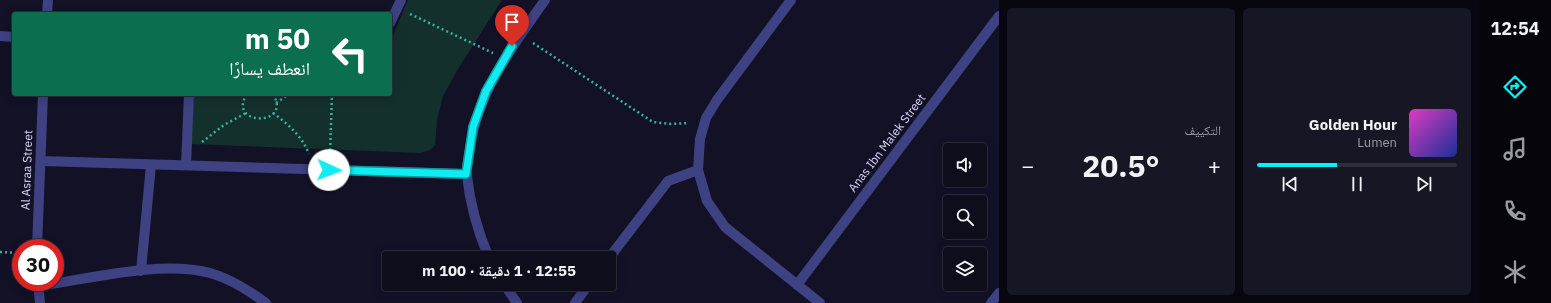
<!DOCTYPE html>
<html lang="ar">
<meta charset="utf-8">
<style>
body{margin:0;font-family:"IBM Plex Sans","Noto Naskh Arabic",sans-serif;background:#171625;color:#f1f3f6;direction:rtl;height:100vh;display:flex;flex-direction:column;font-size:15px;white-space:nowrap}
*{box-sizing:border-box;margin:0}
p{font-size:13px;color:#9b9ca3}
.icon{flex:none;width:22px;height:22px;fill:none;stroke:currentColor;stroke-width:2;stroke-linecap:round;stroke-linejoin:round}
.map{position:relative;flex:1;overflow:hidden;direction:ltr}
.side{display:flex;flex-direction:column;gap:8px;padding:8px;background:#08070f;width:480px}
.side>*{flex:none}
.hud{position:absolute;left:12px;top:12px;width:380px;height:84px;border-radius:4px;box-shadow:0 2px 10px #0003,0 0 0 1px #2e2d3b;direction:rtl;background:#0b6e4f;color:#fff;overflow:hidden}
.buttons{position:absolute;left:943px;top:143px;display:grid;gap:8px}
.buttons a{display:grid;place-items:center;width:44px;height:44px;border-radius:4px;background:#0e0d1c;box-shadow:0 2px 10px #0003,0 0 0 1px #2e2d3b;font-size:20px}
.speed{position:absolute;left:12px;top:239px;display:flex;gap:8px;font-size:20px;font-weight:700;text-align:center}
.speed>*{display:grid;place-content:center;width:52px;height:52px;border-radius:50%;background:#0e0d1c;box-shadow:0 2px 10px #0003,0 0 0 1px #2e2d3b;line-height:1}
.speed .limit{border:6px solid #d22;background:#fff;color:#111}
.pin{position:absolute;display:grid;place-items:center;width:34px;height:34px;color:#fff;margin:-41px -17px;border-radius:50% 50% 50% 0;rotate:-45deg;box-shadow:0 0 4px #0007}
.pin .icon{rotate:45deg}
.me{position:absolute;width:44px;margin:-22px;rotate:92deg;stroke-linejoin:round;filter:drop-shadow(0 0 3px #0008)}
.turn{display:flex;align-items:center;gap:14px;height:84px;padding:0 16px;font-size:18px}
.turn .icon{width:52px;height:52px;stroke-width:2.5}
.turn b{display:block;font-size:28px;line-height:34px}
.big{font-size:30px;font-weight:700;line-height:1.1}
.side .tile{flex:1;display:flex;flex-direction:column;justify-content:center;gap:6px;min-width:0;padding:0 14px;border-radius:6px;background:#171625}
.song{display:flex;align-items:center;gap:12px}
.cover{width:48px;height:48px;border-radius:6px;background:linear-gradient(135deg,hsl(310 70% 55%),hsl(230 70% 35%))}
.played{height:4px;border-radius:2px;background:linear-gradient(90deg,#0fedf2 40%,#2e2d3b 40%)}
.keys{display:flex;justify-content:space-around;direction:ltr}
.heat{display:flex;justify-content:space-between;align-items:center;font-size:22px;direction:ltr}
.side .tiles{flex:1;display:grid;gap:8px;grid-template-columns:repeat(2,1fr)}
.trip{position:absolute;left:382px;top:251px;width:234px;height:40px;border-radius:4px;background:#0e0d1c;box-shadow:0 2px 10px #0003,0 0 0 1px #2e2d3b;font-weight:700;line-height:40px;text-align:center;direction:rtl}
main{display:flex;flex:1;min-height:0}
.tab-bar{display:flex;flex-direction:column;width:72px;justify-content:space-around;align-items:center;background:#06050b;color:#9b9ca3}
.tab-bar .icon{width:28px;height:28px}
.tab-bar .active{color:#0fedf2}
.tab-bar b{font-size:18px;color:#f1f3f6}
.map>svg:first-child{display:block}
</style>
<main>
<nav class="tab-bar">
<b>12:54</b>
<svg class="icon active" aria-label="directions" viewBox="0 0 24 24"><path d="M12 3l9 9-9 9-9-9zM9 14v-3h6M13 9l2 2-2 2"/></svg>
<svg class="icon" aria-label="music" viewBox="0 0 24 24"><path d="M9 18V5l10-2v13"/><circle cx="6" cy="18" r="3"/><circle cx="16" cy="16" r="3"/></svg>
<svg class="icon" aria-label="phone" viewBox="0 0 24 24"><path d="M5 4h4l2 5-3 2q2 4 5 5l2-3 5 2v4C11 20 4 13 5 4z"/></svg>
<svg class="icon" aria-label="climate" viewBox="0 0 24 24"><path d="M12 3v18M4 7l16 10M4 17L20 7"/></svg>
</nav>
<section class="side">
<div class="tiles">
<div class="tile">
<div class="song"><i class="cover"></i><div><b>Golden Hour</b><p>Lumen</p></div></div>
<div class="played"></div>
<div class="keys"><svg class="icon" aria-label="previous" viewBox="0 0 24 24"><path d="M18 5L8 12l10 7zM5 5v14"/></svg><svg class="icon" aria-label="pause" viewBox="0 0 24 24"><path d="M8 5v14M16 5v14"/></svg><svg class="icon" aria-label="next" viewBox="0 0 24 24"><path d="M6 5l10 7-10 7zM19 5v14"/></svg></div>
</div>
<div class="tile"><p>التكييف</p>
<div class="heat"><a>−</a><b class="big">20.5°</b><a>+</a></div>
</div>
</div>
</section>
<div class="map">
<svg width="999" height="303" viewBox="0 0 999 303">
<rect width="100%" height="100%" fill="#131126"/>
<path fill="#14302d" d="M408,0H502L458,69L443,96L437,120L435,145L430,150L420,153L190,144L194,94H390V42Z"/>
<g fill="none" stroke-linecap="round" stroke-linejoin="round">
<g stroke="#36b2a1" stroke-width="2.5" stroke-dasharray="2 3" stroke-linecap="butt">
<path d="M410,14L493,53"/>
<path d="M533,43L653,122L671,124L689,123"/>
<path d="M247,94C226,126 293,127 273,94"/>
<path d="M276,103L289,94"/>
<path d="M273,113C288,124 302,136 309,154"/>
<path d="M202,142L224,125L246,113"/>
<path d="M330,155L332,94"/>
<path d="M0,252L21,253"/>
</g>
<g stroke="#3e4182" stroke-width="10">
<path d="M791,0L717,100L706,118L700,139L698,170L707,201L725,227L820,303"/>
<path d="M47,14L48,0"/>
<path d="M390,23L401,0"/>
<path d="M0,36L14,37"/>
<path d="M41,161L466,174"/>
<path d="M186,165L189,94"/>
<path d="M37,248L43,94"/>
<path d="M489,258C478,232 470,204 467,176C466,167 469,157 470,148C478,91 512,47 545,0"/>
<path d="M609,258L668,181L698,170"/>
<path d="M141,271L151,165"/>
<path d="M38,282L40,303"/>
<path d="M504,284L517,303"/>
<path d="M797,285L999,16"/>
<path d="M39,286C89,279 161,260 210,273C231,279 249,291 266,303"/>
<path d="M575,303L589,284"/>
<path d="M991,303L999,293"/>
</g>
</g>
<g fill="none" stroke-linecap="round" stroke-linejoin="round">
<g stroke="#0a9a9d" stroke-width="10">
<path id="route" d="M329,170L466,174L473,127L486,91L512,46"/>
</g>
<use href="#route" stroke="#0fedf2" stroke-width="7"/>
</g>
<g text-anchor="middle" stroke-width="4" stroke-linejoin="round" paint-order="stroke">
<g font-size="12" fill="#d9d8fd" stroke="#131126">
<text transform="translate(887 143) rotate(-53)" y="4">Anas Ibn Malek Street</text>
<text transform="translate(27 170) rotate(-88)" y="4">Al Asraa Street</text>
</g>
</g>
</svg>
<div class="buttons">
<a><svg class="icon" aria-label="sound" viewBox="0 0 24 24"><path d="M4 9h4l5-4v14l-5-4H4zM17 9q2 3 0 6"/></svg></a>
<a><svg class="icon" aria-label="search" viewBox="0 0 24 24"><circle cx="10" cy="10" r="6"/><path d="M15 15l6 6"/></svg></a>
<a><svg class="icon" aria-label="layers" viewBox="0 0 24 24"><path d="M12 4l9 5-9 5-9-5zM3 14l9 5 9-5"/></svg></a>
</div>
<div class="speed"><div class="limit">30</div></div>
<div class="pin" style="left:512px;top:46px;background:#d93025"><svg class="icon" aria-label="arrive" viewBox="0 0 24 24"><path d="M6 21V4h12l-3 4 3 4H6"/></svg></div>
<svg class="me" style="left:329px;top:170px" viewBox="-20 -20 40 40"><circle r="19" fill="#fff"/><path d="M0-13L10 11 0 6-10 11z" fill="#0fedf2"/></svg>
<div class="trip">12:55 · 1 دقيقة · 100 m</div>
<div class="hud">
<div class="turn"><svg class="icon" aria-label="left" viewBox="0 0 24 24"><path d="M17 20v-9H6M10 6l-5 5 5 5"/></svg><div><b>50 m</b>انعطف يسارًا</div></div>
</div>
</div>
</main>
